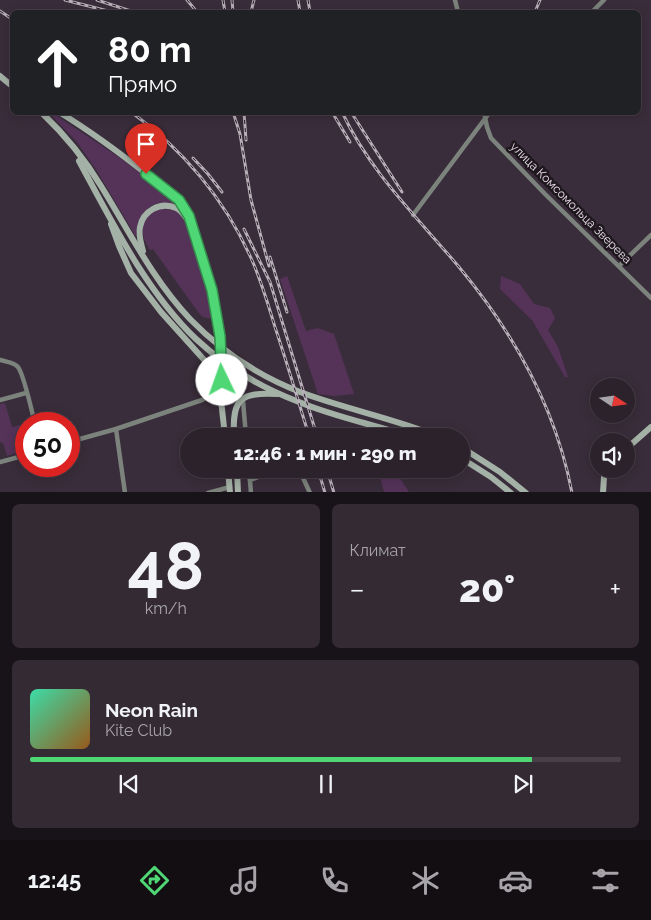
<!DOCTYPE html>
<html lang="ru">
<meta charset="utf-8">
<style>
body{margin:0;font-family:Raleway,sans-serif;background:#342a34;color:#f1f3f6;height:100vh;display:flex;flex-direction:column;font-size:19px;white-space:nowrap}
*{box-sizing:border-box;margin:0}
p{font-size:16px;color:#a6a4a9}
.icon{flex:none;width:28px;height:28px;fill:none;stroke:currentColor;stroke-width:2;stroke-linecap:round;stroke-linejoin:round}
.map{position:relative;height:492px;overflow:hidden}
.drawer{display:flex;flex-direction:column;gap:12px;padding:12px;background:#181318;flex:1}
.drawer>*{flex:none}
.banner{position:absolute;left:10px;top:10px;width:631px;height:105px;border-radius:8px;box-shadow:0 2px 12px #0003,0 0 0 1px #483f48;background:#202124;color:#fff;overflow:hidden}
.needle{width:32px;rotate:103deg}
.fabs{position:absolute;left:590px;top:378px;display:grid;gap:10px}
.fabs a{display:grid;place-items:center;width:45px;height:45px;border-radius:50%;background:#2c222c;box-shadow:0 2px 12px #0003,0 0 0 1px #483f48;font-size:25px}
.speed{position:absolute;left:15px;top:412px;display:flex;gap:10px;font-size:25px;font-weight:700;text-align:center}
.speed>*{display:grid;place-content:center;width:65px;height:65px;border-radius:50%;background:#2c222c;box-shadow:0 2px 12px #0003,0 0 0 1px #483f48;line-height:1}
.speed .limit{border:8px solid #d22;background:#fff;color:#111}
.pin{position:absolute;display:grid;place-items:center;width:42px;height:42px;color:#fff;margin:-51px -21px;border-radius:50% 50% 50% 0;rotate:-45deg;box-shadow:0 0 5px #0007}
.pin .icon{rotate:45deg}
.me{position:absolute;width:55px;margin:-28px;rotate:357deg;stroke-linejoin:round;filter:drop-shadow(0 0 4px #0008)}
.turn{display:flex;align-items:center;gap:18px;height:105px;padding:0 15px;font-size:22px}
.turn .icon{width:65px;height:65px;stroke-width:2.5}
.turn b{display:block;font-size:35px;line-height:42px}
.big{font-size:38px;font-weight:800;line-height:1.1}
.drawer .widget{flex:1;display:flex;flex-direction:column;justify-content:center;gap:8px;min-width:0;padding:0 18px;border-radius:8px;background:#342a34}
.drawer .dial{align-items:center;gap:0}
.dial b{font-size:65px;line-height:1}
.song{display:flex;align-items:center;gap:15px}
.cover{width:60px;height:60px;border-radius:8px;background:linear-gradient(135deg,hsl(160 70% 55%),hsl(30 70% 35%))}
.played{height:5px;border-radius:2px;background:linear-gradient(90deg,#4fd675 85%,#483f48 85%)}
.keys{display:flex;justify-content:space-around;direction:ltr}
.heat{display:flex;justify-content:space-between;align-items:center;font-size:28px;direction:ltr}
.drawer .tiles{flex:1;display:grid;gap:12px;grid-template-columns:1fr 1fr}
.widget:last-child{grid-column:span 2}
.trip{position:absolute;left:180px;top:428px;width:290px;height:50px;border-radius:25px;background:#2c222c;box-shadow:0 2px 12px #0003,0 0 0 1px #483f48;font-weight:800;line-height:50px;text-align:center}
.menu{display:flex;height:80px;justify-content:space-around;align-items:center;background:#120e12;color:#a6a4a9}
.menu .icon{width:35px;height:35px}
.menu .on{color:#4fd675}
.menu b{font-size:22px;color:#f1f3f6}
.map>svg:first-child{display:block}
</style>
<div class="map">
<svg width="651" height="493" viewBox="0 0 651 493">
<rect width="100%" height="100%" fill="#3a2d3b"/>
<g fill="#553359">
<path d="M49,113H53C96,143 143,170 180,206V208C155,193 137,212 136,237L97,171L77,142Z"/>
<path d="M159,209C164,209 170,209 175,211C195,221 209,295 213,318L212,319L203,317L198,312L153,249L150,250C139,232 138,219 159,209Z"/>
<path d="M287,276L306,331L318,328L334,334L354,394L335,396L318,394L280,279Z"/>
<path d="M501,276L520,284L534,304L550,308L555,318L548,330L558,347L568,377H565L532,320L500,289Z"/>
<path d="M5,403L12,427L31,422L32,424H26V450L7,456L3,443L0,442V404Z"/>
<path d="M378,469H394L409,492H384Z"/>
</g>
<g fill="none" stroke-linecap="round" stroke-linejoin="round">
<g stroke="#7b837c" stroke-width="4.5">
<path d="M455,0L458,12"/>
<path d="M592,12L604,0"/>
<path d="M484,112L487,127L491,138L545,194L651,298"/>
<path d="M413,215L490,112"/>
<path d="M619,266L651,235"/>
<path d="M0,360C6,362 14,362 18,367C24,375 32,412 35,424"/>
<path d="M0,400L26,393"/>
<path d="M116,429L125,493"/>
<path d="M69,442L116,429L202,400L220,391L232,389L236,390L243,401L246,436"/>
<path d="M0,462L26,455"/>
<path d="M249,469L251,493"/>
<path d="M299,469L310,493"/>
<path d="M250,480L280,469"/>
<path d="M208,493L230,487"/>
</g>
<g stroke="#a4b1a6" stroke-width="6">
<path d="M0,76L12,86"/>
<path d="M41,112C63,133 86,161 101,186C129,231 153,280 190,319C220,350 259,376 300,392C345,409 393,418 437,436"/>
<path d="M59,112C90,131 120,153 149,176C159,184 173,192 181,202C188,212 191,222 195,233C208,269 219,309 220,348"/>
<path d="M79,161C112,222 146,291 196,339C225,366 262,388 299,402C335,417 372,424 408,436"/>
<path d="M111,224L119,246L131,273L161,312L206,362L220,391"/>
<path d="M143,251C141,243 138,235 140,227C143,211 160,201 176,208C181,210 184,215 187,219"/>
<path d="M221,358L222,380L220,391L225,436"/>
<path d="M234,436C232,398 241,392 277,394"/>
<path d="M461,447L500,472L526,493"/>
<path d="M626,449L651,427"/>
<path d="M461,458L491,477L511,493"/>
<path d="M228,469L230,493"/>
<path d="M237,469L238,493"/>
<path d="M603,493L604,477L607,469"/>
</g>
<g stroke="#b9afba" stroke-width="3">
<g id="rail">
<path d="M65,0L112,12"/>
<path d="M97,0L134,12"/>
<path d="M187,0L197,12"/>
<path d="M223,0L225,12"/>
<path d="M232,0L233,12"/>
<path d="M298,0L300,12"/>
<path d="M308,0L310,12"/>
<path d="M0,11L12,19"/>
<path d="M251,12L254,0"/>
<path d="M535,12L540,0"/>
<path d="M131,112C183,149 225,200 251,258C261,280 268,304 275,327C287,363 298,400 309,436"/>
<path d="M233,112L240,134L251,200L269,266"/>
<path d="M244,112L246,140"/>
<path d="M332,112L350,142"/>
<path d="M342,112C370,172 417,217 459,267C513,332 556,408 572,493"/>
<path d="M351,112L402,192"/>
<path d="M193,158L208,174L222,192"/>
<path d="M244,229L270,282L317,436"/>
<path d="M270,257L287,312"/>
<path d="M318,469L325,493"/>
<path d="M327,469L334,493"/>
</g>
</g>
<use href="#rail" stroke="#1e181e" stroke-width="1" stroke-dasharray="4" stroke-linecap="butt"/>
</g>
<g fill="none" stroke-linecap="round" stroke-linejoin="round">
<g stroke="#338b4c" stroke-width="12">
<path id="route" d="M146,174L179,200L189,216L212,290L220,336L222,380"/>
</g>
<use href="#route" stroke="#4fd675" stroke-width="9"/>
</g>
<g text-anchor="middle" stroke-width="5" stroke-linejoin="round" paint-order="stroke">
<g font-size="12" fill="#ebe2eb" stroke="#1e181e">
<text transform="translate(571 203) rotate(45)" y="4">улица Комсомольца Зверева</text>
</g>
</g>
</svg>
<div class="fabs">
<a><svg class="needle" viewBox="-14 -14 28 28"><path d="M0-13l5 13h-10z" fill="#e53935"/><path d="M0 13l5-13h-10z" fill="#a6a4a9"/></svg></a>
<a><svg class="icon" aria-label="sound" viewBox="0 0 24 24"><path d="M4 9h4l5-4v14l-5-4H4zM17 9q2 3 0 6"/></svg></a>
</div>
<div class="speed"><div class="limit">50</div></div>
<div class="pin" style="left:146px;top:174px;background:#d93025"><svg class="icon" aria-label="arrive" viewBox="0 0 24 24"><path d="M6 21V4h12l-3 4 3 4H6"/></svg></div>
<svg class="me" style="left:222px;top:380px" viewBox="-20 -20 40 40"><circle r="19" fill="#fff"/><path d="M0-13L10 11 0 6-10 11z" fill="#4fd675"/></svg>
<div class="trip">12:46 · 1 мин · 290 m</div>
<div class="banner">
<div class="turn"><svg class="icon" aria-label="ahead" viewBox="0 0 24 24"><path d="M12 20V5M6 11l6-6 6 6"/></svg><div><b>80 m</b>Прямо</div></div>
</div>
</div>
<section class="drawer">
<div class="tiles">
<div class="widget dial"><b>48</b><p>km/h</p></div>
<div class="widget"><p>Климат</p>
<div class="heat"><a>−</a><b class="big">20°</b><a>+</a></div>
</div>
<div class="widget">
<div class="song"><i class="cover"></i><div><b>Neon Rain</b><p>Kite Club</p></div></div>
<div class="played"></div>
<div class="keys"><svg class="icon" aria-label="previous" viewBox="0 0 24 24"><path d="M18 5L8 12l10 7zM5 5v14"/></svg><svg class="icon" aria-label="pause" viewBox="0 0 24 24"><path d="M8 5v14M16 5v14"/></svg><svg class="icon" aria-label="next" viewBox="0 0 24 24"><path d="M6 5l10 7-10 7zM19 5v14"/></svg></div>
</div>
</div>
</section>
<nav class="menu">
<b>12:45</b>
<svg class="icon on" aria-label="directions" viewBox="0 0 24 24"><path d="M12 3l9 9-9 9-9-9zM9 14v-3h6M13 9l2 2-2 2"/></svg>
<svg class="icon" aria-label="music" viewBox="0 0 24 24"><path d="M9 18V5l10-2v13"/><circle cx="6" cy="18" r="3"/><circle cx="16" cy="16" r="3"/></svg>
<svg class="icon" aria-label="phone" viewBox="0 0 24 24"><path d="M5 4h4l2 5-3 2q2 4 5 5l2-3 5 2v4C11 20 4 13 5 4z"/></svg>
<svg class="icon" aria-label="climate" viewBox="0 0 24 24"><path d="M12 3v18M4 7l16 10M4 17L20 7"/></svg>
<svg class="icon" aria-label="car" viewBox="0 0 24 24"><path d="M5 17H2v-5l4-1 3-4h7l3 4 3 1v5h-3M9 17h6M6 11h13"/><circle cx="7" cy="17" r="2"/><circle cx="17" cy="17" r="2"/></svg>
<svg class="icon" aria-label="filters" viewBox="0 0 24 24"><path d="M4 7h16M4 17h16"/><circle cx="9" cy="7" r="2"/><circle cx="15" cy="17" r="2"/></svg>
</nav>
